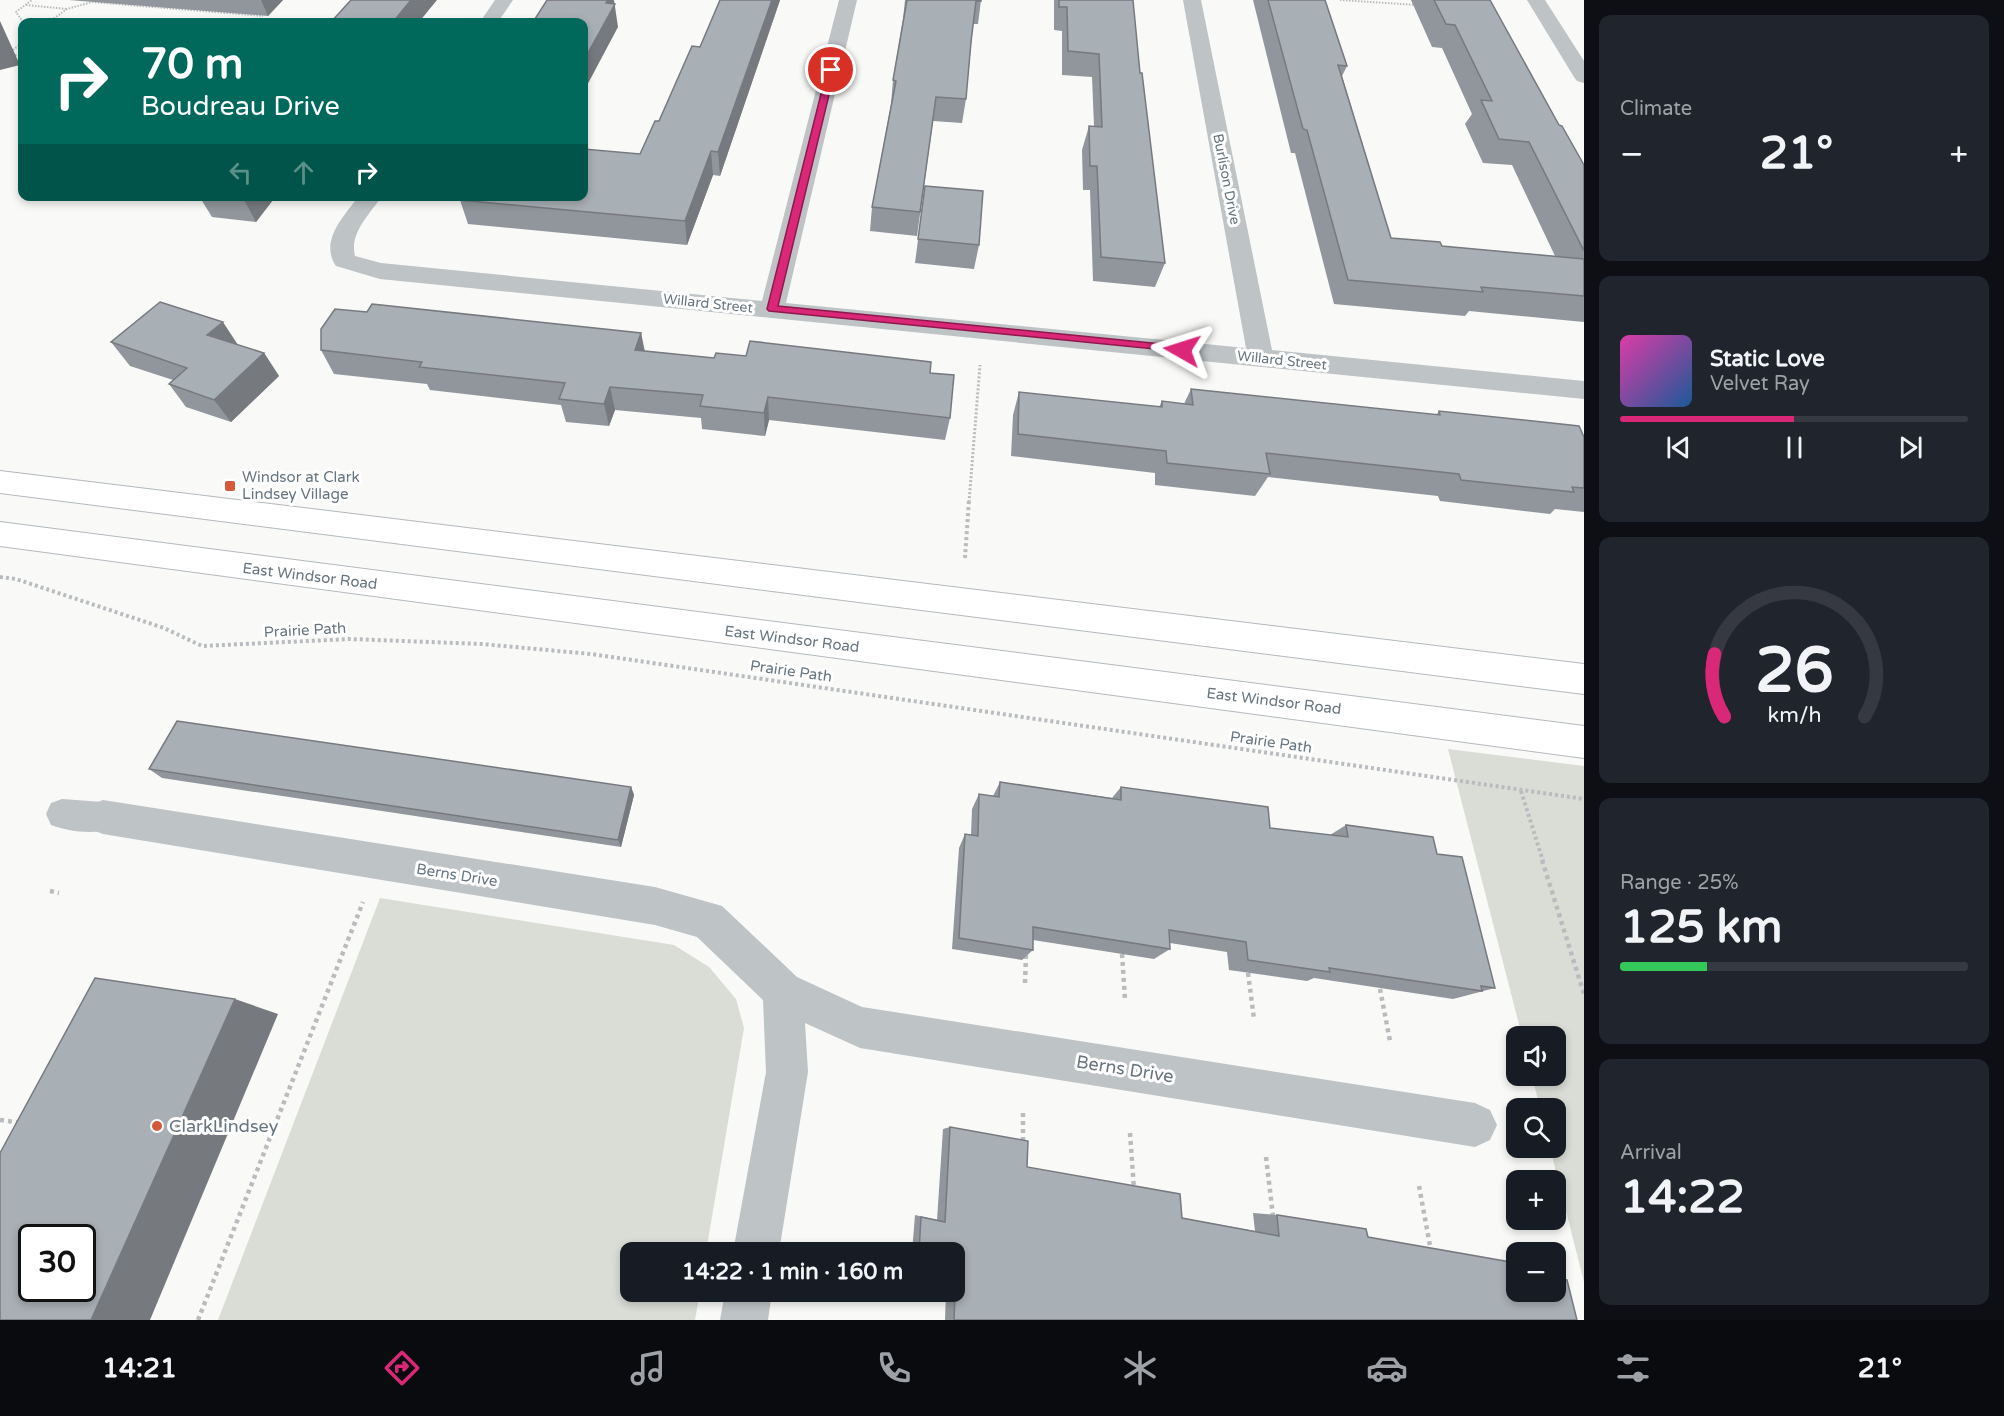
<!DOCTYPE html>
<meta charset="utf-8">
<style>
body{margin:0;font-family:"Varela Round",sans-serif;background:#20242c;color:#f1f3f6;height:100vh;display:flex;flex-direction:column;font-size:22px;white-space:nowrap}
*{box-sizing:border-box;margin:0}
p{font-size:20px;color:#9ea1a6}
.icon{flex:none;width:33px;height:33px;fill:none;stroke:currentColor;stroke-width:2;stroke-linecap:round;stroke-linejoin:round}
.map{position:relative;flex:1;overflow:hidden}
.panel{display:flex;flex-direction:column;gap:15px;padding:15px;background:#0d0f14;width:420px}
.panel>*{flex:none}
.banner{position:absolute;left:18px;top:18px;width:570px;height:183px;border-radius:12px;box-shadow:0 3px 9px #0003;background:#00695c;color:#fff;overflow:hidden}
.controls{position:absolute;left:1506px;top:1026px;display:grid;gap:12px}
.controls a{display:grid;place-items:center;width:60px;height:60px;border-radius:12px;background:#171b24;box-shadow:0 3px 9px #0003;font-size:30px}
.speed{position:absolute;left:18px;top:1224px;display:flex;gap:12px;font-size:30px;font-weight:700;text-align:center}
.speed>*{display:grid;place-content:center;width:78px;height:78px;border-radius:50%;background:#171b24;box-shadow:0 3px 9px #0003;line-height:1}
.speed .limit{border:3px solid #111;border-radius:9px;background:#fff;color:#111}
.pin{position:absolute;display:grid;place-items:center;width:51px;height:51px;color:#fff;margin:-26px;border:3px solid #fff;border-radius:50%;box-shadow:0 2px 6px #0007}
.me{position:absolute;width:66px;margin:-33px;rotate:276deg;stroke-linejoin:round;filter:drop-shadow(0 0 4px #0008)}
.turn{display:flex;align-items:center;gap:21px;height:126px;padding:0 24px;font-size:27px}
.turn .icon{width:78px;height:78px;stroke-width:2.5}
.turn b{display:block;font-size:42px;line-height:51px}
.lanes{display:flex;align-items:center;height:57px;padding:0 24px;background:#0003;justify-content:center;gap:30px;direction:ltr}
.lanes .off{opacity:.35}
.big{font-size:45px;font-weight:700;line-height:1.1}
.panel .card{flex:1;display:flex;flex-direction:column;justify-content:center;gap:9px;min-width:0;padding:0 21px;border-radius:12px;background:#20242c}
.panel .dial{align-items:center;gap:0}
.dial svg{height:156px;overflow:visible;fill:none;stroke:#363941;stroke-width:7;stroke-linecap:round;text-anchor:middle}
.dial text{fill:#f1f3f6;stroke:none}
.song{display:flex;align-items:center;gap:18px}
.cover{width:72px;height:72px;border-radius:9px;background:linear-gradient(135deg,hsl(320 70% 55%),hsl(210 70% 35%))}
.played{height:6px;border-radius:3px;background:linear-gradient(90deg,#db2777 50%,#363941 50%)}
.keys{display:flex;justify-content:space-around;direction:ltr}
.heat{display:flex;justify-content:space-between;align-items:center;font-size:33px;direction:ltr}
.charge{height:9px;border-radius:4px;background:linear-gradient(90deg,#34c759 25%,#363941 0)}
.trip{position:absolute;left:620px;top:1242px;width:345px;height:60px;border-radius:12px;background:#171b24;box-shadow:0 3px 9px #0003;font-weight:700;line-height:60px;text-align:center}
.tab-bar{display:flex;height:96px;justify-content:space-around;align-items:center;background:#090b0e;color:#9ea1a6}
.tab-bar .icon{width:42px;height:42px}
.tab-bar .current{color:#db2777}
.tab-bar b{font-size:27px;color:#f1f3f6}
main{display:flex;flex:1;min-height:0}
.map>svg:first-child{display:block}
</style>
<main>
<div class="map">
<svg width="1584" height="1320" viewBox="0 0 1584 1320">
<rect width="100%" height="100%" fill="#f9f9f7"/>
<g fill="#d9ddd6">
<path d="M1448,749L1584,766V1282L1550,1148H1556V1108H1540L1532,1076H1556V1036H1522Z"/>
<path d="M380,898L674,945L709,967L736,999L744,1028L706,1252H630V1292H700L695,1320H218Z"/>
</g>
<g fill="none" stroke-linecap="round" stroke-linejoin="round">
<g stroke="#b3b9bd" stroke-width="2">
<g id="secondary">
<path d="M0,471L1584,664V694L0,493Z"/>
<path d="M0,522L1584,726V758L0,546Z"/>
</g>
</g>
<g stroke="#b9bcbf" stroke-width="2" stroke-dasharray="1.5 1.5" stroke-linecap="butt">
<path d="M1340,0L1417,5"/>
<path d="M26,5L67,9"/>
<path d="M23,22L16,12L32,0"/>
<path d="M49,22L67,9L92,2L263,16"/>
<path d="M13,50L22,43"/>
<path d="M15,55H22"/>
</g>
<path stroke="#b9bcbf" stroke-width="3" stroke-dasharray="2 2" stroke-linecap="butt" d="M969,502L980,365"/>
<g stroke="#b9bcbf" stroke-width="4" stroke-dasharray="3 3" stroke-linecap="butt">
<path d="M965,558L969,500"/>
<path d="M0,577L16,579L164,628L202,646L350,639L482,644L591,654L1584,799"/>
<path d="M1521,791L1543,861"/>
</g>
<g stroke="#b9bcbf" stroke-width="4.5" stroke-dasharray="4 4" stroke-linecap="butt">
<path d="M1542,860L1584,994"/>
<path d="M50,891L59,893"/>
<path d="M1122,954L1125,999"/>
<path d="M1248,973L1254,1019"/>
<path d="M1025,983L1026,954"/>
<path d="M1380,989L1390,1041"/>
<path d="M1023,1113V1143"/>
<path d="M0,1120L22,1123"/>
<path d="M1130,1133L1134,1189"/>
<path d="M1266,1157L1273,1216"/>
<path d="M1419,1186L1431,1251"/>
<path d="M198,1320L363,902"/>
</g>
<path fill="#bec3c6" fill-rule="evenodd" d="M62,799L103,802L114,806L119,817L114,828C96,835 69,832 51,825L46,814L51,803Z"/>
<g fill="#bec3c6" fill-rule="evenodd">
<path d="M495,0H513L498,22H480Z"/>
<path d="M839,0H857L786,303L1246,348L1183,0H1201L1272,350L1584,381V399L380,279L336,266C319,241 344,216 359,196H382C370,214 349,233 355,256L381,263L762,301Z"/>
<path d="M1527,0H1545L1584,61V83L1577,81L1574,77Z"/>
<path d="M103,800L655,887L722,906L797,977L862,1007L1475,1103L1490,1110L1497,1125L1490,1140L1475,1147L860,1048L805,1023L808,1072L779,1252H733L766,1072L763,1000L697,937L655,925L103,834L90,829L85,817L90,805Z"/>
<path d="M725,1292H772L768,1320H720Z"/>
</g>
<use href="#secondary" fill="#fff" fill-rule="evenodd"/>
</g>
<g fill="#90969c">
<path d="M69,0H283L268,16Z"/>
<path d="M720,0H780L720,176L713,175L687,245L468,224L460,200L640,154L700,47Z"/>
<path d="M905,0H981L978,24H973L966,99L962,123L933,121L917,236L870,231L872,207L891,104L893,80L903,19Z"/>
<path d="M1054,0H1133L1140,73L1165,263L1155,287L1093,281L1090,190H1083L1082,150L1089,126H1094L1092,77L1062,75V31L1054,30Z"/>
<path d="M1253,0H1325L1347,66L1342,76L1391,238L1442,246L1555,256L1512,165L1483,163L1465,124L1472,114L1442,48L1432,47L1411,0H1490L1559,125L1584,165V322L1469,311L1465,316L1334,304L1295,153H1291Z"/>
<path d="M925,186L979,245L974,269L915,263Z"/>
<path d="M199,196H276L256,222L212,217Z"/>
<path d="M367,312L641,333L645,351L714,358L746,356L930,373L950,418L945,440L769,420L765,436L702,429L701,418L615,410L609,426L566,422L561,405L430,390L427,384L334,374L321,350Z"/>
<path d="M111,342L238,345L264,353L279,376L231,422L186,407L169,384L173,380L130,366Z"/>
<path d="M1191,389L1436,415L1439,411L1584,437V512L1555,509L1550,514L1440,501L1438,496L1268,477L1255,496L1155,485V473L1011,456L1013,415L1019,392L1159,407L1162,401L1184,404Z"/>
<path d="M149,769L631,787L634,795L621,847L162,778Z"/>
<path d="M1000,782L1112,798L1121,787L1270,828L1330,835L1346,825L1437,854L1495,988L1453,999L1314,978L1307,981L1229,970L1227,952L1170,943V949L1154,959L1033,940V950L1022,960L952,949L959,848L965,834L971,835L972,809L979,794L993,796Z"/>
<path d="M950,1127L1027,1167L1182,1218L1255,1231L1253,1213L1277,1215L1368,1237L1577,1320H945L946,1292H954V1252H912L915,1215L937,1220L943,1129Z"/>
</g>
<g fill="#767a7f">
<path d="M261,0H283L268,16Z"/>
<path d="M411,0H437L419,22H393Z"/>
<path d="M601,0H614L618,27L584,91V60Z"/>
<path d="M772,0H780L720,176L718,152Z"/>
<path d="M0,21L20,65L0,70Z"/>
<path d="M711,151L713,175L687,245L685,221Z"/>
<path d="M244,196H276L256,222L243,198Z"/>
<path d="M223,322L238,345L207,335Z"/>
<path d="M641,333L645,356L635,350Z"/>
<path d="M264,353L279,376L231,422L214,400Z"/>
<path d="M610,387L615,410L609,426L604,404Z"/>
<path d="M768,397L769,420L765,436L764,413Z"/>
<path d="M631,787L634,795L621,847L618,840Z"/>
<path d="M235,999L278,1014L150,1320H91Z"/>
</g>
<g fill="#a8afb5" stroke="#767a7f" stroke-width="1.5" fill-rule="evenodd">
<path d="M351,0H411L393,22H331Z"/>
<path d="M547,0H608L606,3L615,4L584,60V22H533Z"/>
<path d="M720,0H772L718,152L711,151L685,221L460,200L462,196H584V149L640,154L655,121H659L692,46L700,47Z"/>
<path d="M907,0H981V1H976L971,42L966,99L936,97L920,212L872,207L896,81L893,80Z"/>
<path d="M1059,0H1133L1140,73H1142L1165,263L1101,257L1097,166H1090L1089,126L1102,127L1099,54L1068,51L1067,7H1059Z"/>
<path d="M1268,0H1325L1347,66L1338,65L1391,238L1440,242L1442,246L1584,259V296L1481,287L1483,292L1348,280L1307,130L1303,129Z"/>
<path d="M1434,0H1490L1559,125L1562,126L1584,165V251L1529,142L1499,139L1481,100L1492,101L1455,25L1446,24Z"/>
<path d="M925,186L983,191L979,245L918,239Z"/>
<path d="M160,302L223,322L207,335L264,353L214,400L169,384L187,368L111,342Z"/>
<path d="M372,304L641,333L635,350L714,358L716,353L746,356L750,341L931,362L930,373L954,375L950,418L768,397L764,413L700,406L703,395L610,387L604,404L559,399L565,383L419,367L422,362L321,350V329L335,309L367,312Z"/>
<path d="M1191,389L1440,415L1439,411L1579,426L1584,437V488L1572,487L1574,492L1461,480L1459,474L1266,453L1270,474L1167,463L1166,451L1018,434L1019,392L1162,407V401L1193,405Z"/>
<path d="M177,721L631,787L618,840L149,769Z"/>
<path d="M1000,782L1121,800V787L1268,807L1270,828L1348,837L1346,825L1433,837L1437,854L1462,857L1495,988L1481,986L1482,991L1329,968L1330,972L1248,960L1246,942L1169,930L1170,949L1033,927V950L959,938L965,834L978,836L979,794L999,797Z"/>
<path d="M95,978L235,999L91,1320H0V1153ZM32,1238H82V1288H32Z"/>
<path d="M950,1127L1028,1141L1027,1167L1180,1194L1182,1218L1279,1236L1277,1215L1366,1229L1368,1237L1516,1263V1292H1556V1278L1567,1280L1577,1320H954L956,1268H954V1252H919L921,1217L945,1222Z"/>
</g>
<path fill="#db2777" stroke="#8e194d" stroke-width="1.5" d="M831,67L835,70L778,306L1182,346L1187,350L1185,352L769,311L767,309L827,70Z"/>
<g fill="#d4593b" stroke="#fff" stroke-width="2">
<rect x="224" y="480" width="12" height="12" rx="3"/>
<circle cx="157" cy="1126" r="6"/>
</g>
<g text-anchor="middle" stroke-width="6" stroke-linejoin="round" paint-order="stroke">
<g font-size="14" fill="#66757f" stroke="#fff">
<text transform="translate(1227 179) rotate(79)" y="5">Burlison Drive</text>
<text transform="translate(708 303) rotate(6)" y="5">Willard Street</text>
<text transform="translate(1282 360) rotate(6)" y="5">Willard Street</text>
</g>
<g font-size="15" fill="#66757f" stroke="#fff" text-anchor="start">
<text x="242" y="482">Windsor at Clark<tspan x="242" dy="17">Lindsey Village</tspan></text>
</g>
<g font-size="15" fill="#66757f" stroke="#fff">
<text transform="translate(310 576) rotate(7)" y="5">East Windsor Road</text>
<text transform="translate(305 630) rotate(-3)" y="5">Prairie Path</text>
<text transform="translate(792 639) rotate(7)" y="5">East Windsor Road</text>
<text transform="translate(791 671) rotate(8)" y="5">Prairie Path</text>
<text transform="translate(1274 701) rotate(7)" y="5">East Windsor Road</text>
<text transform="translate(1271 742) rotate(8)" y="5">Prairie Path</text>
<text transform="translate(457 875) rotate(9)" y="5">Berns Drive</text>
</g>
<g font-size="18" fill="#66757f" stroke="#fff">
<text transform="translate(1125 1069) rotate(9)" y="6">Berns Drive</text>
</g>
<g font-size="18" fill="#66757f" stroke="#fff" text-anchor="start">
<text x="169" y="1132">ClarkLindsey</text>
</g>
</g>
</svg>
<div class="controls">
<a><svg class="icon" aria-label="sound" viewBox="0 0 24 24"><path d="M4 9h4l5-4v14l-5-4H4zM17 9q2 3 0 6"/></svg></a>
<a><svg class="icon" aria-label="search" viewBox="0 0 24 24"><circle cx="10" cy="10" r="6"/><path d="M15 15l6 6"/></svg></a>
<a>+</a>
<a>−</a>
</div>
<div class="speed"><div class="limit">30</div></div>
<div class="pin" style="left:831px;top:70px;background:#d93025"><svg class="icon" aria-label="arrive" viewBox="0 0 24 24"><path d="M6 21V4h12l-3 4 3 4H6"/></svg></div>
<svg class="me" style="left:1182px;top:350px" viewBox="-20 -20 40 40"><path d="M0-17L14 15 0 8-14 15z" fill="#db2777" stroke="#fff" stroke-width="4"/></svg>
<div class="trip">14:22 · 1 min · 160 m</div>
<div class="banner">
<div class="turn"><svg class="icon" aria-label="right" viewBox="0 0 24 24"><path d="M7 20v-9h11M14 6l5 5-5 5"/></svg><div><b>70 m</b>Boudreau Drive</div></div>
<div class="lanes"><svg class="icon off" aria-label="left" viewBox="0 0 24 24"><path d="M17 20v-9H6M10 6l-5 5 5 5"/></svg><svg class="icon off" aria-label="ahead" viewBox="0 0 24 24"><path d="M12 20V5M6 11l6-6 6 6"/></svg><svg class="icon" aria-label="right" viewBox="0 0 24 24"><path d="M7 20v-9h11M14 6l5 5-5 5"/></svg></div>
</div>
</div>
<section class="panel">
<div class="card"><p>Climate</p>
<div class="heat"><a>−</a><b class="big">21°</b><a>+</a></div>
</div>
<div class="card">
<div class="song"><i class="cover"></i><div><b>Static Love</b><p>Velvet Ray</p></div></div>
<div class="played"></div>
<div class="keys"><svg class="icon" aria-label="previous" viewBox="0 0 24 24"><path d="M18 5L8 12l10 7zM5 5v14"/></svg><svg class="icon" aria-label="pause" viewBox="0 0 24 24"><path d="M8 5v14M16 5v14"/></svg><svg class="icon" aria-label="next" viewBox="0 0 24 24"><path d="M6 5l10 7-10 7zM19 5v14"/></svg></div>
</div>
<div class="card dial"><svg viewBox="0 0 100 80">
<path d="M14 69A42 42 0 1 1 86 69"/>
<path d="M14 69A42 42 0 0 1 9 37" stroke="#db2777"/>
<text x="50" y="56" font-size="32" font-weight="700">26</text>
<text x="50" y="72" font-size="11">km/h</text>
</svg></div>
<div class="card"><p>Range · 25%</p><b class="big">125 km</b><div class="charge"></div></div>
<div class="card"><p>Arrival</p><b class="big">14:22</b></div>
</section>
</main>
<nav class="tab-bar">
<b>14:21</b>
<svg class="icon current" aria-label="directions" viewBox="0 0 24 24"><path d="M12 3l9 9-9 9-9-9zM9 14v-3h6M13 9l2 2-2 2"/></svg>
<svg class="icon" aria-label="music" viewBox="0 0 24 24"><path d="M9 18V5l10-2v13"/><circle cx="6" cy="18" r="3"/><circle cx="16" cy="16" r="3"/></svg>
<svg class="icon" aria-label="phone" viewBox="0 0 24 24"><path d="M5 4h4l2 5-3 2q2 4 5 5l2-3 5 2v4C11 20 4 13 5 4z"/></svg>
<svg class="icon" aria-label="climate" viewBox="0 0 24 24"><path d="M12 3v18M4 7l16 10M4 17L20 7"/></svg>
<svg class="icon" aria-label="car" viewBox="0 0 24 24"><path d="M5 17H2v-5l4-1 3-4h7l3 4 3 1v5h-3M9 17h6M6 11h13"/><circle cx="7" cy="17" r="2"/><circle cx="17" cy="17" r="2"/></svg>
<svg class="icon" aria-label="filters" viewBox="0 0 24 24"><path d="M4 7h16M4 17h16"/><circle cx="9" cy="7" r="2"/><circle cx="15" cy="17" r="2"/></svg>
<b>21°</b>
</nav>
